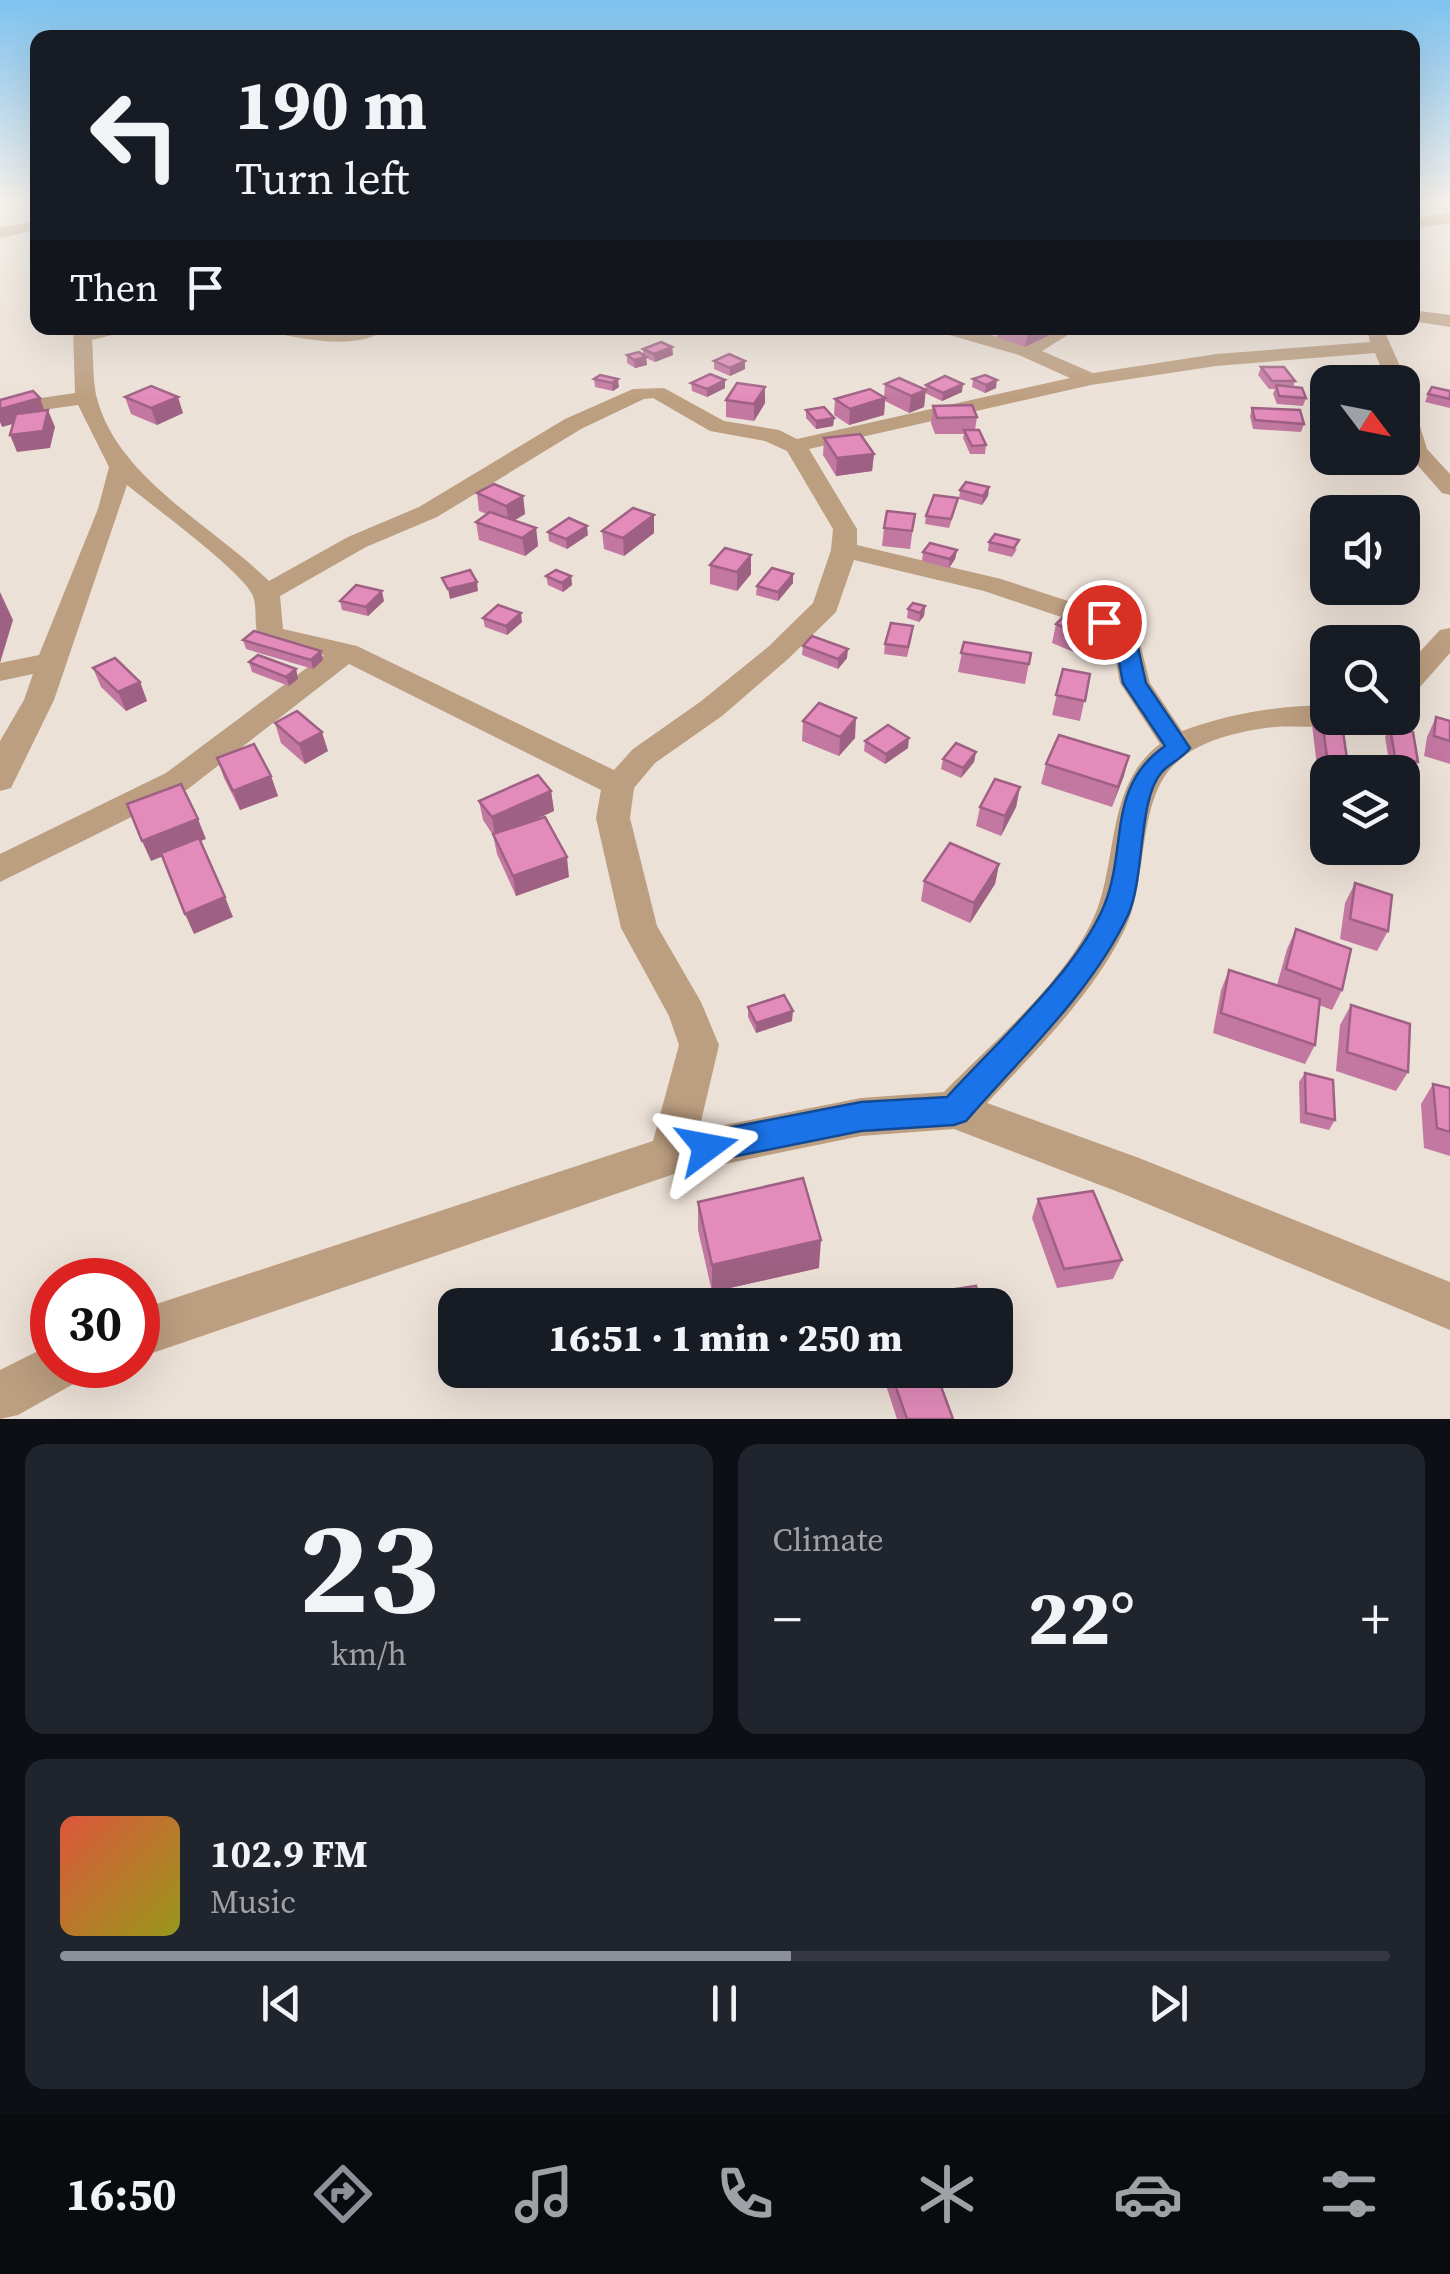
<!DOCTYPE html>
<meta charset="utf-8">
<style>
body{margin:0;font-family:"Source Serif 4",serif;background:#20242c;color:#f1f3f6;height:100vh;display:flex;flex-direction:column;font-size:38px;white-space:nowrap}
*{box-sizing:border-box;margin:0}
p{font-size:32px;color:#9ea1a6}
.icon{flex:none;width:55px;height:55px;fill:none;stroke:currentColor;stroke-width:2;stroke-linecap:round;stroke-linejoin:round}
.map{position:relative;height:1419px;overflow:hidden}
.panel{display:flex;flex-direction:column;gap:25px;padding:25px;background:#0d0f14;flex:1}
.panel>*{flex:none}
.top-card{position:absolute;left:30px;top:30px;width:1390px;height:305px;border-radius:20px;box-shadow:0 10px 40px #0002;background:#171b24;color:#f1f3f6;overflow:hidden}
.needle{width:65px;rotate:122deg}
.tools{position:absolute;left:1310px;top:365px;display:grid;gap:20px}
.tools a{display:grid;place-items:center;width:110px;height:110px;border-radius:20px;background:#171b24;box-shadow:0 10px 40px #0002;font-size:50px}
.speed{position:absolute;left:30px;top:1258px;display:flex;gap:20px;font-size:50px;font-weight:700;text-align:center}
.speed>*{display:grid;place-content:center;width:130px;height:130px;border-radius:50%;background:#171b24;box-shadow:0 10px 40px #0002;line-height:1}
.speed .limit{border:15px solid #d22;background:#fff;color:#111}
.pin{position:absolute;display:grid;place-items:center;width:85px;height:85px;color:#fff;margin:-42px;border:5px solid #fff;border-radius:50%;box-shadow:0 2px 10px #0007}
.me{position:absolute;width:110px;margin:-55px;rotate:77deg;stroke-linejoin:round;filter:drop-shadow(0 0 8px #0008)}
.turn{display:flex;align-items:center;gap:35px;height:210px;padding:0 40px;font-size:45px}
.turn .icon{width:130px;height:130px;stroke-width:2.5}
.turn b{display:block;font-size:70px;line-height:85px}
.then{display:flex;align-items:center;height:95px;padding:0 40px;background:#0003;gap:20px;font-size:38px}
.big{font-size:75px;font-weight:800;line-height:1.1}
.panel .card{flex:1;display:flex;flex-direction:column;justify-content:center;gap:15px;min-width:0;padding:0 35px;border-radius:20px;background:#20242c}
.panel .dial{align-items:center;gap:0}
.dial b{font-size:130px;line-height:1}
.song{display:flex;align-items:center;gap:30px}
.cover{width:120px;height:120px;border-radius:15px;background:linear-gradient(135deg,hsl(10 70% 55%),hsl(60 70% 35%))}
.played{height:10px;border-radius:5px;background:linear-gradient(90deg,#8c9099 55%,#363941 55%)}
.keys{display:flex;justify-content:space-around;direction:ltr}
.heat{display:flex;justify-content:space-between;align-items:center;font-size:55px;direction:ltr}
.panel .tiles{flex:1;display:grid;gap:25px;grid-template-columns:1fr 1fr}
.card:last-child{grid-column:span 2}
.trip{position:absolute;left:438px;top:1288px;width:575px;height:100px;border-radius:20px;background:#171b24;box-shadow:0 10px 40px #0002;font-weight:800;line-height:100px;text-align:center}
.tabs{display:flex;height:160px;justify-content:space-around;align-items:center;background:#090b0e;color:#9ea1a6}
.tabs .icon{width:70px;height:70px}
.tabs .active{color:#8c9099}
.tabs b{font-size:45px;color:#f1f3f6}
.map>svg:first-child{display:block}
</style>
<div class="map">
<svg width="1450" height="1419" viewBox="0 0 1450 1419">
<rect width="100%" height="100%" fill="#ece1d7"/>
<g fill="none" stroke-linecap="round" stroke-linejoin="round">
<g fill="#bc9e80" fill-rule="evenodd">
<path d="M1450,213V223L1412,228V218Z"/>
<path d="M38,220V230L0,238V228Z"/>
<path d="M1412,310L1450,315V327L1412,321Z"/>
<path d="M73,328H126L124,332L92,340C94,360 92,383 98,402C121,480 213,526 269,581L348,537L419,507L565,419L633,389L664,388L724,421L779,430L797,439L1070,378L1019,355L939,332L937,328H965L1024,344L1057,328H1079L1042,351L1093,373L1216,354L1370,342L1367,328H1383L1407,382L1404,386L1402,382H1387L1375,353L1216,366L1091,385L809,449L857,529V545L1001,579L1114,616L1139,639L1150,683L1182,731C1230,713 1277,706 1328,705V718H1341C1327,731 1295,725 1275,727C1241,731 1201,739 1176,763C1136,799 1149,880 1125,929C1092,996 1037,1049 987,1103L1139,1158L1450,1282V1330L1126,1195L954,1129L861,1136L671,1175L138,1358V1310L653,1141L679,1045L669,1016L621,928L596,818L601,790L349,664L188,789L0,882V854L166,773L324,655L260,640C252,626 259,608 252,594C240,570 153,506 127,485L54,700L11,788L0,791V741L24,700L33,674L0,681V663L39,655L98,509L109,467L78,405L0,416V404L75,393ZM653,398L710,431L765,441L787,451L833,529L831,550L813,603L768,647L700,702L633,749L614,770L357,646L283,629L280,596L366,547L437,517L581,429L644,399ZM854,560L984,591L1094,628L1112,642L1120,683L1160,744C1109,782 1117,850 1099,904C1075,974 995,1040 944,1092L861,1098L699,1130L719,1045L701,1002L657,926L630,818L634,788L655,763L722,716L788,659L836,612Z"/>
<path d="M270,328C288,327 307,332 325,332C346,331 367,327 388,328C360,351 305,340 272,332Z"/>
<path d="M1402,397L1413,403L1427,449L1450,474V495L1442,493L1405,451Z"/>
<path d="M1450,628V653L1412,696L1402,698V671L1440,630Z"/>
<path d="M52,1344V1365H85L77,1382L18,1415L0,1419V1370Z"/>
</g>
</g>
<g fill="#c378a1">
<path d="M998,328H1064L1025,347L997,337Z"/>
<path d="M672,347L673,355L655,362L646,358L647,365L635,368L627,363V355H643V349Z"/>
<path d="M714,361L745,369L730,376L714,369Z"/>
<path d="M1261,367L1295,381L1293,387L1306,398L1303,406L1277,404L1273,394L1275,389H1269L1258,375Z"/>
<path d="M600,375L619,387L613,391L595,387L594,379Z"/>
<path d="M973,379L996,388L985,393L972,387Z"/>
<path d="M691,383L725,388L707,397L692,391Z"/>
<path d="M885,384L925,390L926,385L962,392L942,401L925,393L924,407L909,413L885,401L884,415L849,425L834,415L835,399L884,397Z"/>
<path d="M765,387V403L754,421L726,417V400Z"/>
<path d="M1450,391V408L1425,402L1428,394Z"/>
<path d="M125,397L183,413L157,425L131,414Z"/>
<path d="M933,406L977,417L975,430L986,445L985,454H970L963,438L964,434H935L931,423Z"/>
<path d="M1252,408L1304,424L1301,432L1253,429L1250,416Z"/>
<path d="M806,410L834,418L833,426L816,429L806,418Z"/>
<path d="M1319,412L1328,413V429H1320L1316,421Z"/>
<path d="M824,438L874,454L872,471L836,476L823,455Z"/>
<path d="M1334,458H1355L1356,459L1353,468L1339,467Z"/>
<path d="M989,487L988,496L982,505L959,499L960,490Z"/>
<path d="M477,493L523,496L525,514L514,520L536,528L538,546L525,556L479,540L476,522L487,514L479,511Z"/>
<path d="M956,507L949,528L925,524L926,516Z"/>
<path d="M915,514L910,549L882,546L884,528Z"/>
<path d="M602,531L654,533L624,556L604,549Z"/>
<path d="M548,532L588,535L567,549L549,541Z"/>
<path d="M989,542L1017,549L1012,557L988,551Z"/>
<path d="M957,550L955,559L949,568L922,561L923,552Z"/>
<path d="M751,555V574L737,591L710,584V565Z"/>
<path d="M546,576H571L572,585L563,592L548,585Z"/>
<path d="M793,583L778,601L756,595L757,586Z"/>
<path d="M340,601H384L368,616L342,610Z"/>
<path d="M925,606L924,616L919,622L907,618L908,609Z"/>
<path d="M483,618L522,622L507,635L485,627Z"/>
<path d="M1056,624L1099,635L1081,655L1052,643Z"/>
<path d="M912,636L907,657L884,654L885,644Z"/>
<path d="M243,640L323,660L313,669L246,649Z"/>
<path d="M964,642L1031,653L1025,684L958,672Z"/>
<path d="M803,646L847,658L838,669L802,655Z"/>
<path d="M249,662L296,669L298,679L289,686L252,672Z"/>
<path d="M93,668L140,682L147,701L126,711L101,687Z"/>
<path d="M1063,669L1090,674L1080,721L1052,715Z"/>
<path d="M1320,705L1349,772H1328V809L1322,807L1312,725Z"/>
<path d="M1436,717L1450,721V764L1424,756L1427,737Z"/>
<path d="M803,721L855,738L839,756L802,741Z"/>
<path d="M275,723L328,751L305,764L281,743Z"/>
<path d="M1390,728L1418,762L1413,772L1390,767L1385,737Z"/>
<path d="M865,741L908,748L885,764L864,751Z"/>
<path d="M976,752L974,762L961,778L941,769L943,759Z"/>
<path d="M1129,756L1112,807L1041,784L1046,764Z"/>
<path d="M217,758L271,776L278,796L240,810L224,778Z"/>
<path d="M1020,787L1016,807L1001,836L976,826L980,807Z"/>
<path d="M551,791L554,811L527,823L569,877L516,896L497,854L493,835L483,820L479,801Z"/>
<path d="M999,864L995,884L970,923L921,901L924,881Z"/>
<path d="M1355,883L1388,931L1377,951L1340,939L1345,903Z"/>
<path d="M1296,929L1342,990L1332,1010L1319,1005L1315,1045L1305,1064L1213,1033L1221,990L1229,970L1277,985L1287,949Z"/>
<path d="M1351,1005L1408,1072L1396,1091L1336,1071L1340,1025Z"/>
<path d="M748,1007L792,1021L756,1033L748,1017Z"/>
<path d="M1305,1073L1335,1120L1329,1130L1300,1123L1299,1082Z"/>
<path d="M1433,1084L1450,1088V1156L1424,1148L1421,1104Z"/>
<path d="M1038,1199L1122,1260L1113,1279L1057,1288L1032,1218Z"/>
<path d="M698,1202L819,1268L712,1292L698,1230Z"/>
<path d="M881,1370H935L953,1419H897Z"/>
</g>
<g fill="#9f6183">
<path d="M1029,328H1064L1025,347Z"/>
<path d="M672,347L673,355L655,362L654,354Z"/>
<path d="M646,357L647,365L635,368L634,360Z"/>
<path d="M745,361V369L730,376V368Z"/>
<path d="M618,379L619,387L613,391L612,383Z"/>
<path d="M725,380V388L707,397V389Z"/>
<path d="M997,380L996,388L985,393L986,385Z"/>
<path d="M963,384L962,392L942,401L943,393Z"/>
<path d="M765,387V403L754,421V404Z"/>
<path d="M926,390L924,407L909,413L911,396Z"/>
<path d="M178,397L183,413L157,425L151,408Z"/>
<path d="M40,398L46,415L2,427L0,422V409Z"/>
<path d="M885,398L884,415L849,425L850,409Z"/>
<path d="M48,410L55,427L50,448L17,452L10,435Z"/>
<path d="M834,418L833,426L816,429V421Z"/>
<path d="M874,454L872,471L836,476L837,458Z"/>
<path d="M989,487L988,496L982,505L983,496Z"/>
<path d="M523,496L525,514L509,524L506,506Z"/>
<path d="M654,515V533L624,556L623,538Z"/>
<path d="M587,526L588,535L567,549L566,539Z"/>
<path d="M536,528L538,546L525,556L522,538Z"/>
<path d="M957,550L955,559L949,568L950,559Z"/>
<path d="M751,555V574L737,591V572Z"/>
<path d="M793,574V583L778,601V592Z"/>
<path d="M571,576L572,585L563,592L562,583Z"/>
<path d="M477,582L478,591L450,599L448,589Z"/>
<path d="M382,591L384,601L368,616L366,607Z"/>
<path d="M0,592L13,620L0,663Z"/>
<path d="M925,606L924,616L919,622L920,613Z"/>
<path d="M521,613L522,622L507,635L506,626Z"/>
<path d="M1104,616L1099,635L1081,655L1085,636Z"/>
<path d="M848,649L847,658L838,669V659Z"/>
<path d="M321,651L323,660L313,669L311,660Z"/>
<path d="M296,669L298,679L289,686L286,677Z"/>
<path d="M140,682L147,701L126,711L118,692Z"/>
<path d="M856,718L855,738L839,756L840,737Z"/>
<path d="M322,732L328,751L305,764L299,744Z"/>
<path d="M909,738L908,748L885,764L886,754Z"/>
<path d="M976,752L974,762L961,778L963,768Z"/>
<path d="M1129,756L1124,776L1112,807L1118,787Z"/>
<path d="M271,776L278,796L240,810L233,791Z"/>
<path d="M1020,787L1016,807L1001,836L1005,816Z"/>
<path d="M551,791L554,811L495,837L492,817Z"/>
<path d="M198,819L206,839L151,861L142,841Z"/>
<path d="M567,857L569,877L516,896L513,876Z"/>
<path d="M999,864L995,884L970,923L974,903Z"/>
<path d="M225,897L233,917L194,934L185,914Z"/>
<path d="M793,1011L792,1021L756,1033V1023Z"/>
<path d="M821,1240L819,1268L712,1292V1265Z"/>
</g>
<g fill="#e38bbb" stroke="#9f6183" stroke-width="2.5">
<path d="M661,342L672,347L654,354L643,349Z"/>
<path d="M639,352L646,357L634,360L627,355Z"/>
<path d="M729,354L745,361L730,368L714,361Z"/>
<path d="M1261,367H1284L1295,381H1272Z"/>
<path d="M710,374L725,380L707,389L691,383Z"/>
<path d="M600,375L618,379L612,383L594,379Z"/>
<path d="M985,375L997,380L986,385L973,379Z"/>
<path d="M945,376L963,384L943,393L926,385Z"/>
<path d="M899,378L926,390L911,396L885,384Z"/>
<path d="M1328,379L1353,382H1328Z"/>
<path d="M737,383L765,387L754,404L726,400Z"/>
<path d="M1276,385L1302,388L1306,398L1279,396Z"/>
<path d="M151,386L178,397L151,408L125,397Z"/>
<path d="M1432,387L1450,391V399L1428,394Z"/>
<path d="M870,389L885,398L850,409L835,399Z"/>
<path d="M33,391L40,398L0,409V400Z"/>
<path d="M972,405L977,417L937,418L933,406Z"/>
<path d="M824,407L834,418L816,421L806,410Z"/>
<path d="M1252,408L1300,410L1304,424L1255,420Z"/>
<path d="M48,410L43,431L10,435L16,414Z"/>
<path d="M1319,412L1328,413V421L1323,420Z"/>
<path d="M964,430H979L986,445L972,446Z"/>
<path d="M860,434L874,454L837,458L824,438Z"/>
<path d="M966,482L989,487L983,496L960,490Z"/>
<path d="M494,484L523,496L506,506L477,493Z"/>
<path d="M934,495L958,498L951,519L926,516Z"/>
<path d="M633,508L654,515L623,538L602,531Z"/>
<path d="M887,511L915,514L912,531L884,528Z"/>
<path d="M490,512L536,528L522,538L476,522Z"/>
<path d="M569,518L587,526L566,539L548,532Z"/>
<path d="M995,534L1019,540L1014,548L989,542Z"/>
<path d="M930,543L957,550L950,559L923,552Z"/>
<path d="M725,548L751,555L737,572L710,565Z"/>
<path d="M772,568L793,574L778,592L757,586Z"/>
<path d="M470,570L477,582L448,589L442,578Z"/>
<path d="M556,570L571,576L562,583L546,576Z"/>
<path d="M356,585L382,591L366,607L340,601Z"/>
<path d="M913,603L925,606L920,613L908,609Z"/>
<path d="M498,605L521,613L506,626L483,618Z"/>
<path d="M1075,605L1104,616L1085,636L1056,624Z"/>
<path d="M891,623L913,626L908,647L885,644Z"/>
<path d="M254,631L321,651L311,660L243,640Z"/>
<path d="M812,636L848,649L838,659L803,646Z"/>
<path d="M964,642L1031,653L1029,664L961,653Z"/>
<path d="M258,655L296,669L286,677L249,662Z"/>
<path d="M115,658L140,682L118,692L93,668Z"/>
<path d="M1063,669L1090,674L1085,701L1056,695Z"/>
<path d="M819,703L856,718L840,737L803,721Z"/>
<path d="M1320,705L1328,706V718H1341L1349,772H1329Z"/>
<path d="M297,711L322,732L299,744L275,723Z"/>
<path d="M1436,717L1450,721V741L1434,736Z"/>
<path d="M888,725L909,738L886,754L865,741Z"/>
<path d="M1390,728L1413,732L1418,762L1395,757Z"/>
<path d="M1059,735L1129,756L1118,787L1046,764Z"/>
<path d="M956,743L976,752L963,768L943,759Z"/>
<path d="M254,744L271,776L233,791L217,758Z"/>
<path d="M538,775L551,791L492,817L479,801Z"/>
<path d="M995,779L1020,787L1005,816L980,807Z"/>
<path d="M181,784L198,819L142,841L127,804Z"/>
<path d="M545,817L567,857L513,876L493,834Z"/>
<path d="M199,838L225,897L185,914L161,853Z"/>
<path d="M950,843L999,864L974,903L924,881Z"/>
<path d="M1355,883L1392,895L1388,931L1350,919Z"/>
<path d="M1296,929L1351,949L1342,990L1286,969Z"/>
<path d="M1229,970L1320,999L1315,1045L1221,1013Z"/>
<path d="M784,995L793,1011L756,1023L748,1007Z"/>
<path d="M1351,1005L1410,1024L1408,1072L1347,1052Z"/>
<path d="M1305,1073L1333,1080L1335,1120L1306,1113Z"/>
<path d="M1433,1084L1450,1088V1132L1437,1128Z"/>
<path d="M803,1178L821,1240L712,1265L698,1202Z"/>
<path d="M1093,1191L1122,1260L1064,1269L1038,1199Z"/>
<path d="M976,1286L981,1304L932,1305L929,1293Z"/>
<path d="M890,1370H935L953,1419H907Z"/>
</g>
<linearGradient id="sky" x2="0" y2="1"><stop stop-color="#7ec2ef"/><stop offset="0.5" stop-color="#f6f2ed"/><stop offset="1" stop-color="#f6f2ed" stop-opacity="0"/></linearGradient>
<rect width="1450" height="400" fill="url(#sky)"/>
<path fill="#1a73e8" stroke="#114b97" stroke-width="2.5" d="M1104,616L1136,639L1146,683L1190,748C1182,759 1169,763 1161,773C1138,800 1145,877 1128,915C1091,993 1022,1056 966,1121L954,1125L861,1131L707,1162L696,1157L691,1147L696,1136L707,1132L861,1102L947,1097C994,1045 1077,971 1104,906C1128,847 1106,787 1165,746L1123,683L1115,641L1094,622Z"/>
</svg>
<div class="tools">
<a><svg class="needle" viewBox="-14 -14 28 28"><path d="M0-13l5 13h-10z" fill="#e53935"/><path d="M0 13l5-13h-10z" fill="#9ea1a6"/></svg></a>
<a><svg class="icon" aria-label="sound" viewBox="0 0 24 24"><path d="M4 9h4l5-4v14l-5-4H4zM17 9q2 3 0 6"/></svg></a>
<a><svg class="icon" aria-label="search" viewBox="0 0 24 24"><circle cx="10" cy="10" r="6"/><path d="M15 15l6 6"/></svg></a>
<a><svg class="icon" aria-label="layers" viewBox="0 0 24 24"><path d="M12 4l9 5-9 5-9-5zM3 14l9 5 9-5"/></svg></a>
</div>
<div class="speed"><div class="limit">30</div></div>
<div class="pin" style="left:1104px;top:622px;background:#d93025"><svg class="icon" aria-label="arrive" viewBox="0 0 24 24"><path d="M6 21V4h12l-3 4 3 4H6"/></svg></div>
<svg class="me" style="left:707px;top:1147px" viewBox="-20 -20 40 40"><path d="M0-17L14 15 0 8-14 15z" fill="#1a73e8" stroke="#fff" stroke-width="4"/></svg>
<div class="trip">16:51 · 1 min · 250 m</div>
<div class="top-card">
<div class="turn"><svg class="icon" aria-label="left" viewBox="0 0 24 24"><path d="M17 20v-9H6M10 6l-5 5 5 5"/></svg><div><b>190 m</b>Turn left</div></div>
<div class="then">Then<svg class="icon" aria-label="arrive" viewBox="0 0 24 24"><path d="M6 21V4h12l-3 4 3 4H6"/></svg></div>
</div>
</div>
<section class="panel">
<div class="tiles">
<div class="card dial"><b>23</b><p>km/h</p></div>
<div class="card"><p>Climate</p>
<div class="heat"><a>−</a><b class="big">22°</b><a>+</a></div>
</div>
<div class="card">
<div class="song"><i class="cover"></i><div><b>102.9 FM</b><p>Music</p></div></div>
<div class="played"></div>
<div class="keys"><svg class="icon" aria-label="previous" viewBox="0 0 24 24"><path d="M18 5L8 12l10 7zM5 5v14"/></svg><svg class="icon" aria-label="pause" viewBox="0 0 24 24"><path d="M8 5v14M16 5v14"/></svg><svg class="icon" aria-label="next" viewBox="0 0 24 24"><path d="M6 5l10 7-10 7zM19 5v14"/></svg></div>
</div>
</div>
</section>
<nav class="tabs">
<b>16:50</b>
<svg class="icon active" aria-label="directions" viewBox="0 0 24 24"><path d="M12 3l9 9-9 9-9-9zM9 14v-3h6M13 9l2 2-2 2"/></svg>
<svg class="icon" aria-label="music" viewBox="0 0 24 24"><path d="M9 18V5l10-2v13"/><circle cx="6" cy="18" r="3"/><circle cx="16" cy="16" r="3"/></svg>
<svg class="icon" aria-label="phone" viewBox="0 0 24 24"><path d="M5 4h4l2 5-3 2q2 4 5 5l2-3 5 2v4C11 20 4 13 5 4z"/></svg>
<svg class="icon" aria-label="climate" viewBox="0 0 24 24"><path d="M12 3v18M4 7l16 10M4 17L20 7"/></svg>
<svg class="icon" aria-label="car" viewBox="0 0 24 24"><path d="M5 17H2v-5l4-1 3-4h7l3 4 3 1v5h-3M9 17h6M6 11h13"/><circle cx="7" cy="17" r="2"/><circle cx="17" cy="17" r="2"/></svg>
<svg class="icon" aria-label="filters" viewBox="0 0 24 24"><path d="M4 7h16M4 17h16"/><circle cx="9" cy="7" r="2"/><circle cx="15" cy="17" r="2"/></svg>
</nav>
